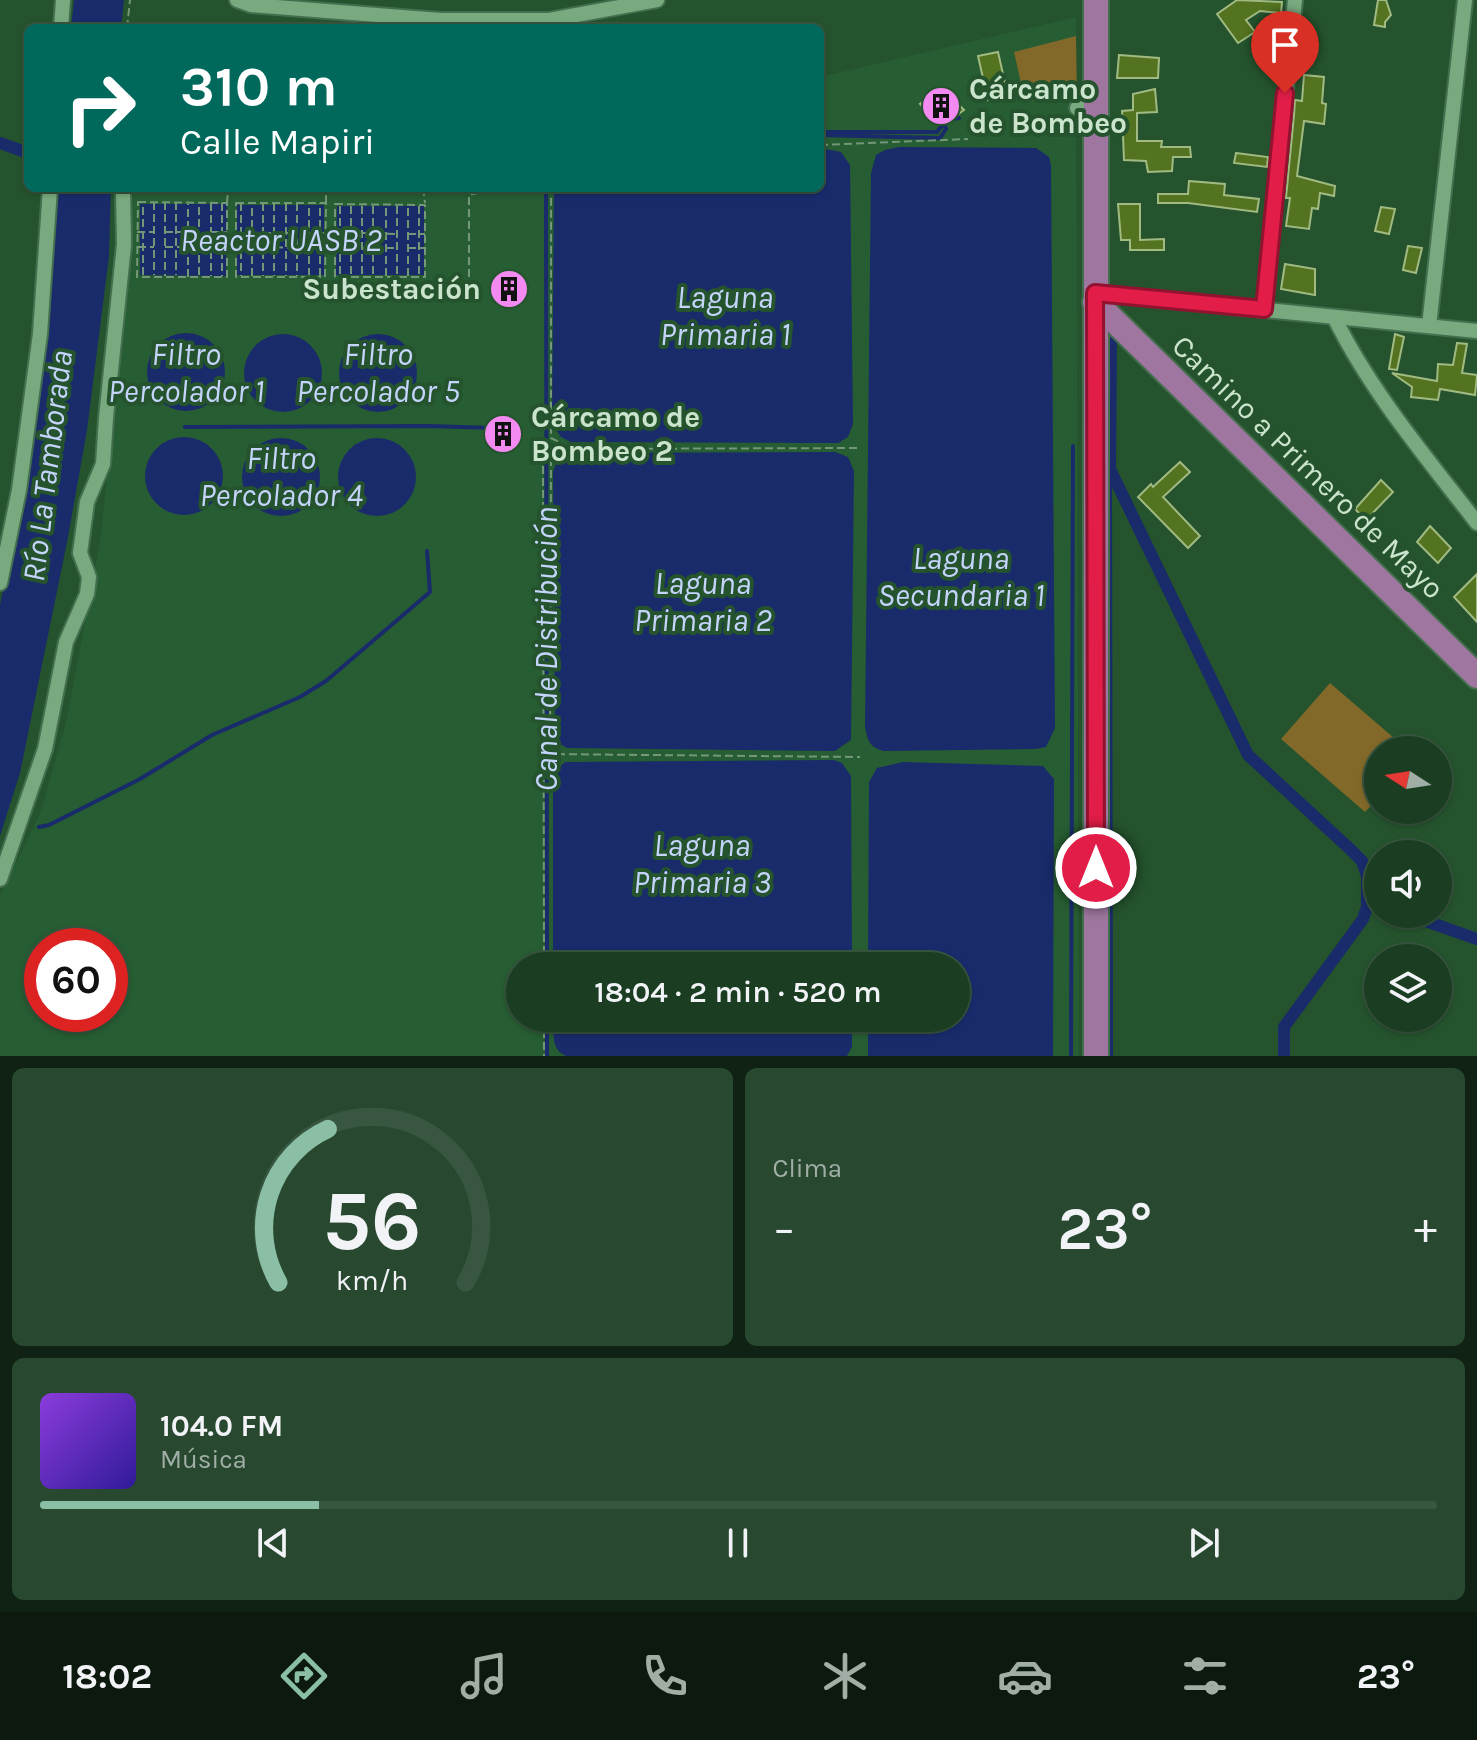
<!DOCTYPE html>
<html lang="es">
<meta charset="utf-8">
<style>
body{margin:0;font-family:Karla,sans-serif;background:#28492f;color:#f1f3f6;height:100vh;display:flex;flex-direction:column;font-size:30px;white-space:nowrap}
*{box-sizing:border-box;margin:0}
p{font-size:26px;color:#a0aea5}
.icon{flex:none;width:44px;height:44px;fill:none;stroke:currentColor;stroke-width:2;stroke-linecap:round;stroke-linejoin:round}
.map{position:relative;height:1056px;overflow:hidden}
.details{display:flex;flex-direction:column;gap:12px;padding:12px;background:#0f2213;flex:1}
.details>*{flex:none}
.guide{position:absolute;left:24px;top:24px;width:800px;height:168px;border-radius:12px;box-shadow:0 2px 6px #0004,0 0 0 2px #395740;background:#00695c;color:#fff;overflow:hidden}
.needle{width:52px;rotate:282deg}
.tools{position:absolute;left:1364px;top:736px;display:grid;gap:16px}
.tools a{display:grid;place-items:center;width:88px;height:88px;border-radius:50%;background:#1b3e22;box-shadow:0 2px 6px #0004,0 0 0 2px #395740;font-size:40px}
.speed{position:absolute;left:24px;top:928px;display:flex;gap:16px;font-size:40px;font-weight:700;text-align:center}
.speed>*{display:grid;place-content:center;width:104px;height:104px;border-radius:50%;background:#1b3e22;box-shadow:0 2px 6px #0004,0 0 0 2px #395740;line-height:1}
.speed .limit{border:12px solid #d22;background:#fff;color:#111}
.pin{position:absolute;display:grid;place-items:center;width:68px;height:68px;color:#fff;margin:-82px -34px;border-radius:50% 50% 50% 0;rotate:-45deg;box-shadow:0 0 8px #0007}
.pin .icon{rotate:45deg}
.me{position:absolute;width:88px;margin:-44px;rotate:0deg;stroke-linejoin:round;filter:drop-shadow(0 0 6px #0008)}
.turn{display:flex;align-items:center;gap:28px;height:168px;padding:0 24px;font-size:36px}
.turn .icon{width:104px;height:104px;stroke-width:2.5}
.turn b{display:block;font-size:56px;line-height:68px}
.big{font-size:60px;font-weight:600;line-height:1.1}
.details .card{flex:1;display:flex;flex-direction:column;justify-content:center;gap:12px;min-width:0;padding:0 28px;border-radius:12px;background:#28492f}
.details .dial{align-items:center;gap:0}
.dial svg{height:208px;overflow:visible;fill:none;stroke:#395740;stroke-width:7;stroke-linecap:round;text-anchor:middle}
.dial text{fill:#f1f3f6;stroke:none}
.song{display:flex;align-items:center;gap:24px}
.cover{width:96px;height:96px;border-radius:12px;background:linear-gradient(135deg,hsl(270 70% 55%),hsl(250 70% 35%))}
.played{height:8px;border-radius:4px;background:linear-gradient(90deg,#8abfa5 20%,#395740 20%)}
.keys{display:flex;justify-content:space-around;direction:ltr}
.heat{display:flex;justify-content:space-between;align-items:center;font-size:44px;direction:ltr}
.details .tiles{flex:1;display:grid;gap:12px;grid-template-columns:1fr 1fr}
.card:last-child{grid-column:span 2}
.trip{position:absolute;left:506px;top:952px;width:464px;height:80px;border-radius:40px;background:#1b3e22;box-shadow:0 2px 6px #0004,0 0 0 2px #395740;font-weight:600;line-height:80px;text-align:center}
.menu{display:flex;height:128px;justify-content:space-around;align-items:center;background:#0b190e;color:#a0aea5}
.menu .icon{width:56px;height:56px}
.menu .current{color:#8abfa5}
.menu b{font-size:36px;color:#f1f3f6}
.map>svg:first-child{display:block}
</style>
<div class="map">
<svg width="1477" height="1056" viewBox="0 0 1477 1056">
<rect width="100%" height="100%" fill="#24532d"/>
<path fill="#275d32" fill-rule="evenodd" d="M1076,17L1079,1056H0V895L40,814L66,723L100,542L127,290L133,188H820V77ZM42,946H110V1014H42ZM520,966H956V1018H520Z"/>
<g fill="#82692a">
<path d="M1076,36L1077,99L1025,101L1014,52Z"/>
<path d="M1330,683L1408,750H1378V798L1365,812L1281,739Z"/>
</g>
<g fill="#192b6b">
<path d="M74,0H124L121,28H71Z"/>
<path d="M899,147L1036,148L1049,157L1051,166L1055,728L1046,747L1035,749L884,751C869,747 868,741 865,727L871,173L876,155L885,150Z"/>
<path d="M820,148L841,152L850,165L853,424L848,437L838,443L571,442L561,437L552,424L554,188H820Z"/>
<path d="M57,188H111L109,256L87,430L68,537L20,773L0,836V605L22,494Z"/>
<path d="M140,204H227L226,276L140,275Z"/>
<rect x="237" y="205" width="87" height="70"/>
<path d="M337,206H424V275H336Z"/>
<circle cx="186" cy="372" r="39"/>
<circle cx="378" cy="373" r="39"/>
<circle cx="283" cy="373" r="39"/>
<circle cx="184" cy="476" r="39"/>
<circle cx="281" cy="477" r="39"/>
<circle cx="377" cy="477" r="39"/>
<path d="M835,452L848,457L854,471L851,740L835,751L567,748L555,741L553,472C556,461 560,456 571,453Z"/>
<path d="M834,760L842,763L851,776L852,966H553V777L555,771L565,762Z"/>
<path d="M903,762L1043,766L1054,779L1053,1056H868V1018H956V966H868L869,782L877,768Z"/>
<path d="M554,1018H852V1047L847,1056H566C550,1049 554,1033 554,1018Z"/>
</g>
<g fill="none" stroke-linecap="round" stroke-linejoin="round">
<g stroke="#192b6b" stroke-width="4">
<path d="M924,112L940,121L959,118"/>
<path d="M820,132H937L943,124"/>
<path d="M820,135L940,138L946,129L944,123"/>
<path d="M546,188L547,966"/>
<path d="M185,427L428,426L494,428"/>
<path d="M1110,469L1111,1056"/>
<path d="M39,827L49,825L140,779L212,735L300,697L326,681L430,592L427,551"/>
<path d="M547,1056V1018"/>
<path d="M1071,1056L1073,446"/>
</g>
<g stroke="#192b6b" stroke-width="12">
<path d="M356,28L357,25L411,28"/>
<path d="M0,143L28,153"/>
<path d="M1111,332L1110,469L1248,755L1351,850L1362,861L1367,876V907L1363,919L1284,1027V1056"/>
<path d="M1406,914L1477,939"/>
</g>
</g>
<g fill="#547321" stroke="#a1ba82" stroke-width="2">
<path d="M1237,0L1282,2L1281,13L1260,11L1246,20L1255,32L1238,43L1217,14Z"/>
<path d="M1378,0H1386L1391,15L1385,22V27L1374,25Z"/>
<path d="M998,52L1008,96L988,100L978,56Z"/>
<path d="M1119,55L1159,58L1158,78H1117Z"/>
<path d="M1304,75L1324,77L1322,103L1326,104L1324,124L1304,121L1297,176L1335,186L1334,196L1320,193L1318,209L1312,208L1309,229L1286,226L1290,198H1286L1294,115L1295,100L1302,101Z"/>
<path d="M1155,89L1157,112L1137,113V141H1162L1161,147H1190L1191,157H1173L1172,171L1148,172L1146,161L1124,160L1123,135H1120V123H1123L1122,111L1133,110V94Z"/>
<path d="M931,96L941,103L954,100L964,110L953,118H933L920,104Z"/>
<path d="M1236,153L1268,157L1267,167L1234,163Z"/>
<path d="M1189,181L1225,184L1224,195L1259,199L1257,212L1188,203H1158V194H1188Z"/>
<path d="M1118,204H1140V240L1164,239V250H1130V240H1121Z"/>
<path d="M1381,207L1395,209L1389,234L1375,231Z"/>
<path d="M1408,246L1422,248L1416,273L1403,270Z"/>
<path d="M1285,264L1315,269V295L1281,289Z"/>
<path d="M517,282V295L501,296L500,283Z"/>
<path d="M1395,334L1404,337L1397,370L1389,369Z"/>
<path d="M1457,343L1467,344L1462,373L1477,375L1475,395L1440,389L1438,400L1411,397L1412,387L1392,373L1437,381L1438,364L1453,365Z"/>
<path d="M492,420H514L513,441H492Z"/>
<path d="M1180,462L1190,472L1163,497L1200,536L1188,548L1138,497L1151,484L1153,487Z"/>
<path d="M1381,480L1393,492L1366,520L1355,509Z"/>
<path d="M1430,526L1451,548L1438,563L1417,542Z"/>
<path d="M1477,574V622L1454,597Z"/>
</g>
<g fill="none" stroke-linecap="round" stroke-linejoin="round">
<g stroke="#446f4f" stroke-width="18">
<g id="minor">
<path d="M237,0L251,5L440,20H549L657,0"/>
<path d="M61,28L63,0"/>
<path d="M1077,108L1096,109"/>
<path d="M1095,293L1477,331"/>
<path d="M1264,309L1295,0"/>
<path d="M1334,317C1371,392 1426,457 1477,523"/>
<path d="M1429,326L1465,0"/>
<path d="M0,583L19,490L40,334L50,188"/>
<path d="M0,879L45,749L66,642L87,594L89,577L80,553L87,502L103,464L106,418L124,245L123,188"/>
</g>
</g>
<g stroke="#446f4f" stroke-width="28">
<g id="major">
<path d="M1095,302L1477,676"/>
<path d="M1096,1056V0"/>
</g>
</g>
<g stroke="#739778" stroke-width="2" stroke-dasharray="8 4" stroke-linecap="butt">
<path d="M127,28L130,0"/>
<path d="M820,145L968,139"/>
<path d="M423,188L425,203"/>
<path d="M138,202L227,203V277H137Z"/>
<path d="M154,202V275"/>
<path d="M165,202V276"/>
<path d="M176,202V275"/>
<path d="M211,203V276"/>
<path d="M222,203V276"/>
<path d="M227,203L228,188"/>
<path d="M236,203H326L325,277H236Z"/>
<path d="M241,203V276"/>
<path d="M263,203V276"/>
<path d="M274,203V276"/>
<path d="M286,203V276"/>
<path d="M297,203V276"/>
<path d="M326,203V188"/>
<path d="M335,204L425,205V277H335Z"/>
<path d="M340,206V276"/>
<path d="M351,206V276"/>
<path d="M362,206V276"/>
<path d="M373,206V276"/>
<path d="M397,206V276"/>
<path d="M419,206V276"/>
<path d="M143,275V202"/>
<path d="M199,275V202"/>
<path d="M252,276V203"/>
<path d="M309,276V203"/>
<path d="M320,276V203"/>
<path d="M386,276V206"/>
<path d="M408,276V206"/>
<path d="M188,277V204"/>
<path d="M469,289V195L500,188"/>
<path d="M573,449L860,448"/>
<path d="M545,754L860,757"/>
<path d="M550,754L551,459L573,449L551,438V188"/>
<path d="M544,966L543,459H551"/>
<path d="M544,1018V1056"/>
</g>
<use href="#minor" stroke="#79aa7f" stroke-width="14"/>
<use href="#major" stroke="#9e769f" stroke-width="24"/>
<g stroke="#739778" stroke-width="2" stroke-dasharray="8 4" stroke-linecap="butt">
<path d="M137,232H154"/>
<path d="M165,232H199"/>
<path d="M211,232H227"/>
<path d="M236,233H252"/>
<path d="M263,233H297"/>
<path d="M309,233H326"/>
<path d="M335,233H351"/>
<path d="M363,233L397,234"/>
<path d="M408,234H425"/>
<path d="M138,247H154"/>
<path d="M165,247H199"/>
<path d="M211,247H227"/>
<path d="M236,247H252"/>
<path d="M263,247L297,248"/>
<path d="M309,248H325"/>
<path d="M335,248H351"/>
<path d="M362,248H397"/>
<path d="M408,248H425"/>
</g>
</g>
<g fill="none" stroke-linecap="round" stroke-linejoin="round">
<g stroke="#92132f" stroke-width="20">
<path id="route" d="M1096,868L1095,293L1264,309L1285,93"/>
</g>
<use href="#route" stroke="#e11d48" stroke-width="14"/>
</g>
<defs>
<g id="building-disc" transform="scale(2)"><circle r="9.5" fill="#f38af1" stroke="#24532d"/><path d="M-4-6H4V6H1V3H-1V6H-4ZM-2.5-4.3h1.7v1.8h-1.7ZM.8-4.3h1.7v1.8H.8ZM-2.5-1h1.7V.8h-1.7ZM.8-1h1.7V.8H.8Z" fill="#111"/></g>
</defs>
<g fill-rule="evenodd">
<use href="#building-disc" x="941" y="106"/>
<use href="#building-disc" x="509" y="289"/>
<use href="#building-disc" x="503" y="434"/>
</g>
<g text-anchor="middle" stroke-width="8" stroke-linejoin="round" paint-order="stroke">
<g font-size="30" font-weight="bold" fill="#cbe4cd" stroke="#24532d" text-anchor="start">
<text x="969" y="99">Cárcamo<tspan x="969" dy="34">de Bombeo</tspan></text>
<text x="481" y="299" text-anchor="end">Subestación</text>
<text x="531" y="427">Cárcamo de<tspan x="531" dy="34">Bombeo 2</tspan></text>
</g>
<g font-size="30" fill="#cbe4cd" stroke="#24532d">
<text transform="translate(1308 467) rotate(44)" y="10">Camino a Primero de Mayo</text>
</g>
<g font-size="32" font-style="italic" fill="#c4d4fb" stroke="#24532d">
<text x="281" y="251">Reactor UASB 2</text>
<text x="725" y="308">Laguna<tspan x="725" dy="37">Primaria 1</tspan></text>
<text x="186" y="365">Filtro<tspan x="186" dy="37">Percolador 1</tspan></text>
<text x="378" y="365">Filtro<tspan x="378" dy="37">Percolador 5</tspan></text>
<text x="281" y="469">Filtro<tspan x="281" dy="37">Percolador 4</tspan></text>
<text transform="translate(47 466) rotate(-83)" y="11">Río La Tamborada</text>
<text x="961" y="569">Laguna<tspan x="961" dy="37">Secundaria 1</tspan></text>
<text x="703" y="594">Laguna<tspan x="703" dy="37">Primaria 2</tspan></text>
<text transform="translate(546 649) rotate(-90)" y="11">Canal de Distribución</text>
<text x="702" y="856">Laguna<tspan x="702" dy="37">Primaria 3</tspan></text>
</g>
</g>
</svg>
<div class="tools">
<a><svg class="needle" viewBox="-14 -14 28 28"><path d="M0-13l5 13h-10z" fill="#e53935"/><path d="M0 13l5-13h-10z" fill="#a0aea5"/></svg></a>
<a><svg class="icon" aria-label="sound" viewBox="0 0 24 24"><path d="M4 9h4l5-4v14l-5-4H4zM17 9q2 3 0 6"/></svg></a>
<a><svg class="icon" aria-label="layers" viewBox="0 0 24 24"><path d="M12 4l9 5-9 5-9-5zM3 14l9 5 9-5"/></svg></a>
</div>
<div class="speed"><div class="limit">60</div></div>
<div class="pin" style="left:1285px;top:93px;background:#d93025"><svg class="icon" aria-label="arrive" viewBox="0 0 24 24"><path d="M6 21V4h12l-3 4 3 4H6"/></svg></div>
<svg class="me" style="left:1096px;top:868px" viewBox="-20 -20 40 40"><circle r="17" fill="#e11d48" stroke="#fff" stroke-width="3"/><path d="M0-11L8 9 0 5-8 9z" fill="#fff"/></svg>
<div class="trip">18:04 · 2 min · 520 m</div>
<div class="guide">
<div class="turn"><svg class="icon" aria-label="right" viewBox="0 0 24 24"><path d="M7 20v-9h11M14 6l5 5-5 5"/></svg><div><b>310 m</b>Calle Mapiri</div></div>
</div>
</div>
<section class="details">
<div class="tiles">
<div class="card dial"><svg viewBox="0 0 100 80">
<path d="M14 69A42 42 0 1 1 86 69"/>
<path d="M14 69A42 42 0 0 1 33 10" stroke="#8abfa5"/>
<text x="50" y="56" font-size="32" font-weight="700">56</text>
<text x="50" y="72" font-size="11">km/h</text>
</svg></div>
<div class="card"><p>Clima</p>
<div class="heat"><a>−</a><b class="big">23°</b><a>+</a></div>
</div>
<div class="card">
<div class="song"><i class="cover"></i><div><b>104.0 FM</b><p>Música</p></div></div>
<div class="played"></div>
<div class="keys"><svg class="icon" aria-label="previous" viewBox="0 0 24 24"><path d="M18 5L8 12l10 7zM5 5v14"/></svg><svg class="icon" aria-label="pause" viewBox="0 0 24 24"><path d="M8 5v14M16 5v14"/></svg><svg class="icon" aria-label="next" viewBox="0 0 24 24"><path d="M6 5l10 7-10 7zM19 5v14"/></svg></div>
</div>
</div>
</section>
<nav class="menu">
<b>18:02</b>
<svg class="icon current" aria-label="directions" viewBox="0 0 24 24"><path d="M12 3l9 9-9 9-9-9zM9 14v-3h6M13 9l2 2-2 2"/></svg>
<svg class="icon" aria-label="music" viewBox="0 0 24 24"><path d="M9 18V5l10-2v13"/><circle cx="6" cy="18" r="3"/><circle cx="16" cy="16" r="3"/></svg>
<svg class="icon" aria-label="phone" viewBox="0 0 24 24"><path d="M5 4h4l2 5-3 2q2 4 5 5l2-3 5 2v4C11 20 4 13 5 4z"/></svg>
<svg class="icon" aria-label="climate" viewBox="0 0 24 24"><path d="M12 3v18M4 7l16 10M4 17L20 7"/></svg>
<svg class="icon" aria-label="car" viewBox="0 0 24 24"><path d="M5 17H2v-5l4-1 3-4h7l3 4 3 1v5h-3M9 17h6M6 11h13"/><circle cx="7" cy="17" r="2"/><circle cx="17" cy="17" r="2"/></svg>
<svg class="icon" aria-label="filters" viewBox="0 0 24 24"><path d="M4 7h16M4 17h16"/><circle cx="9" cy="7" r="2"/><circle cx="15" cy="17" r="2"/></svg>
<b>23°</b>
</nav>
